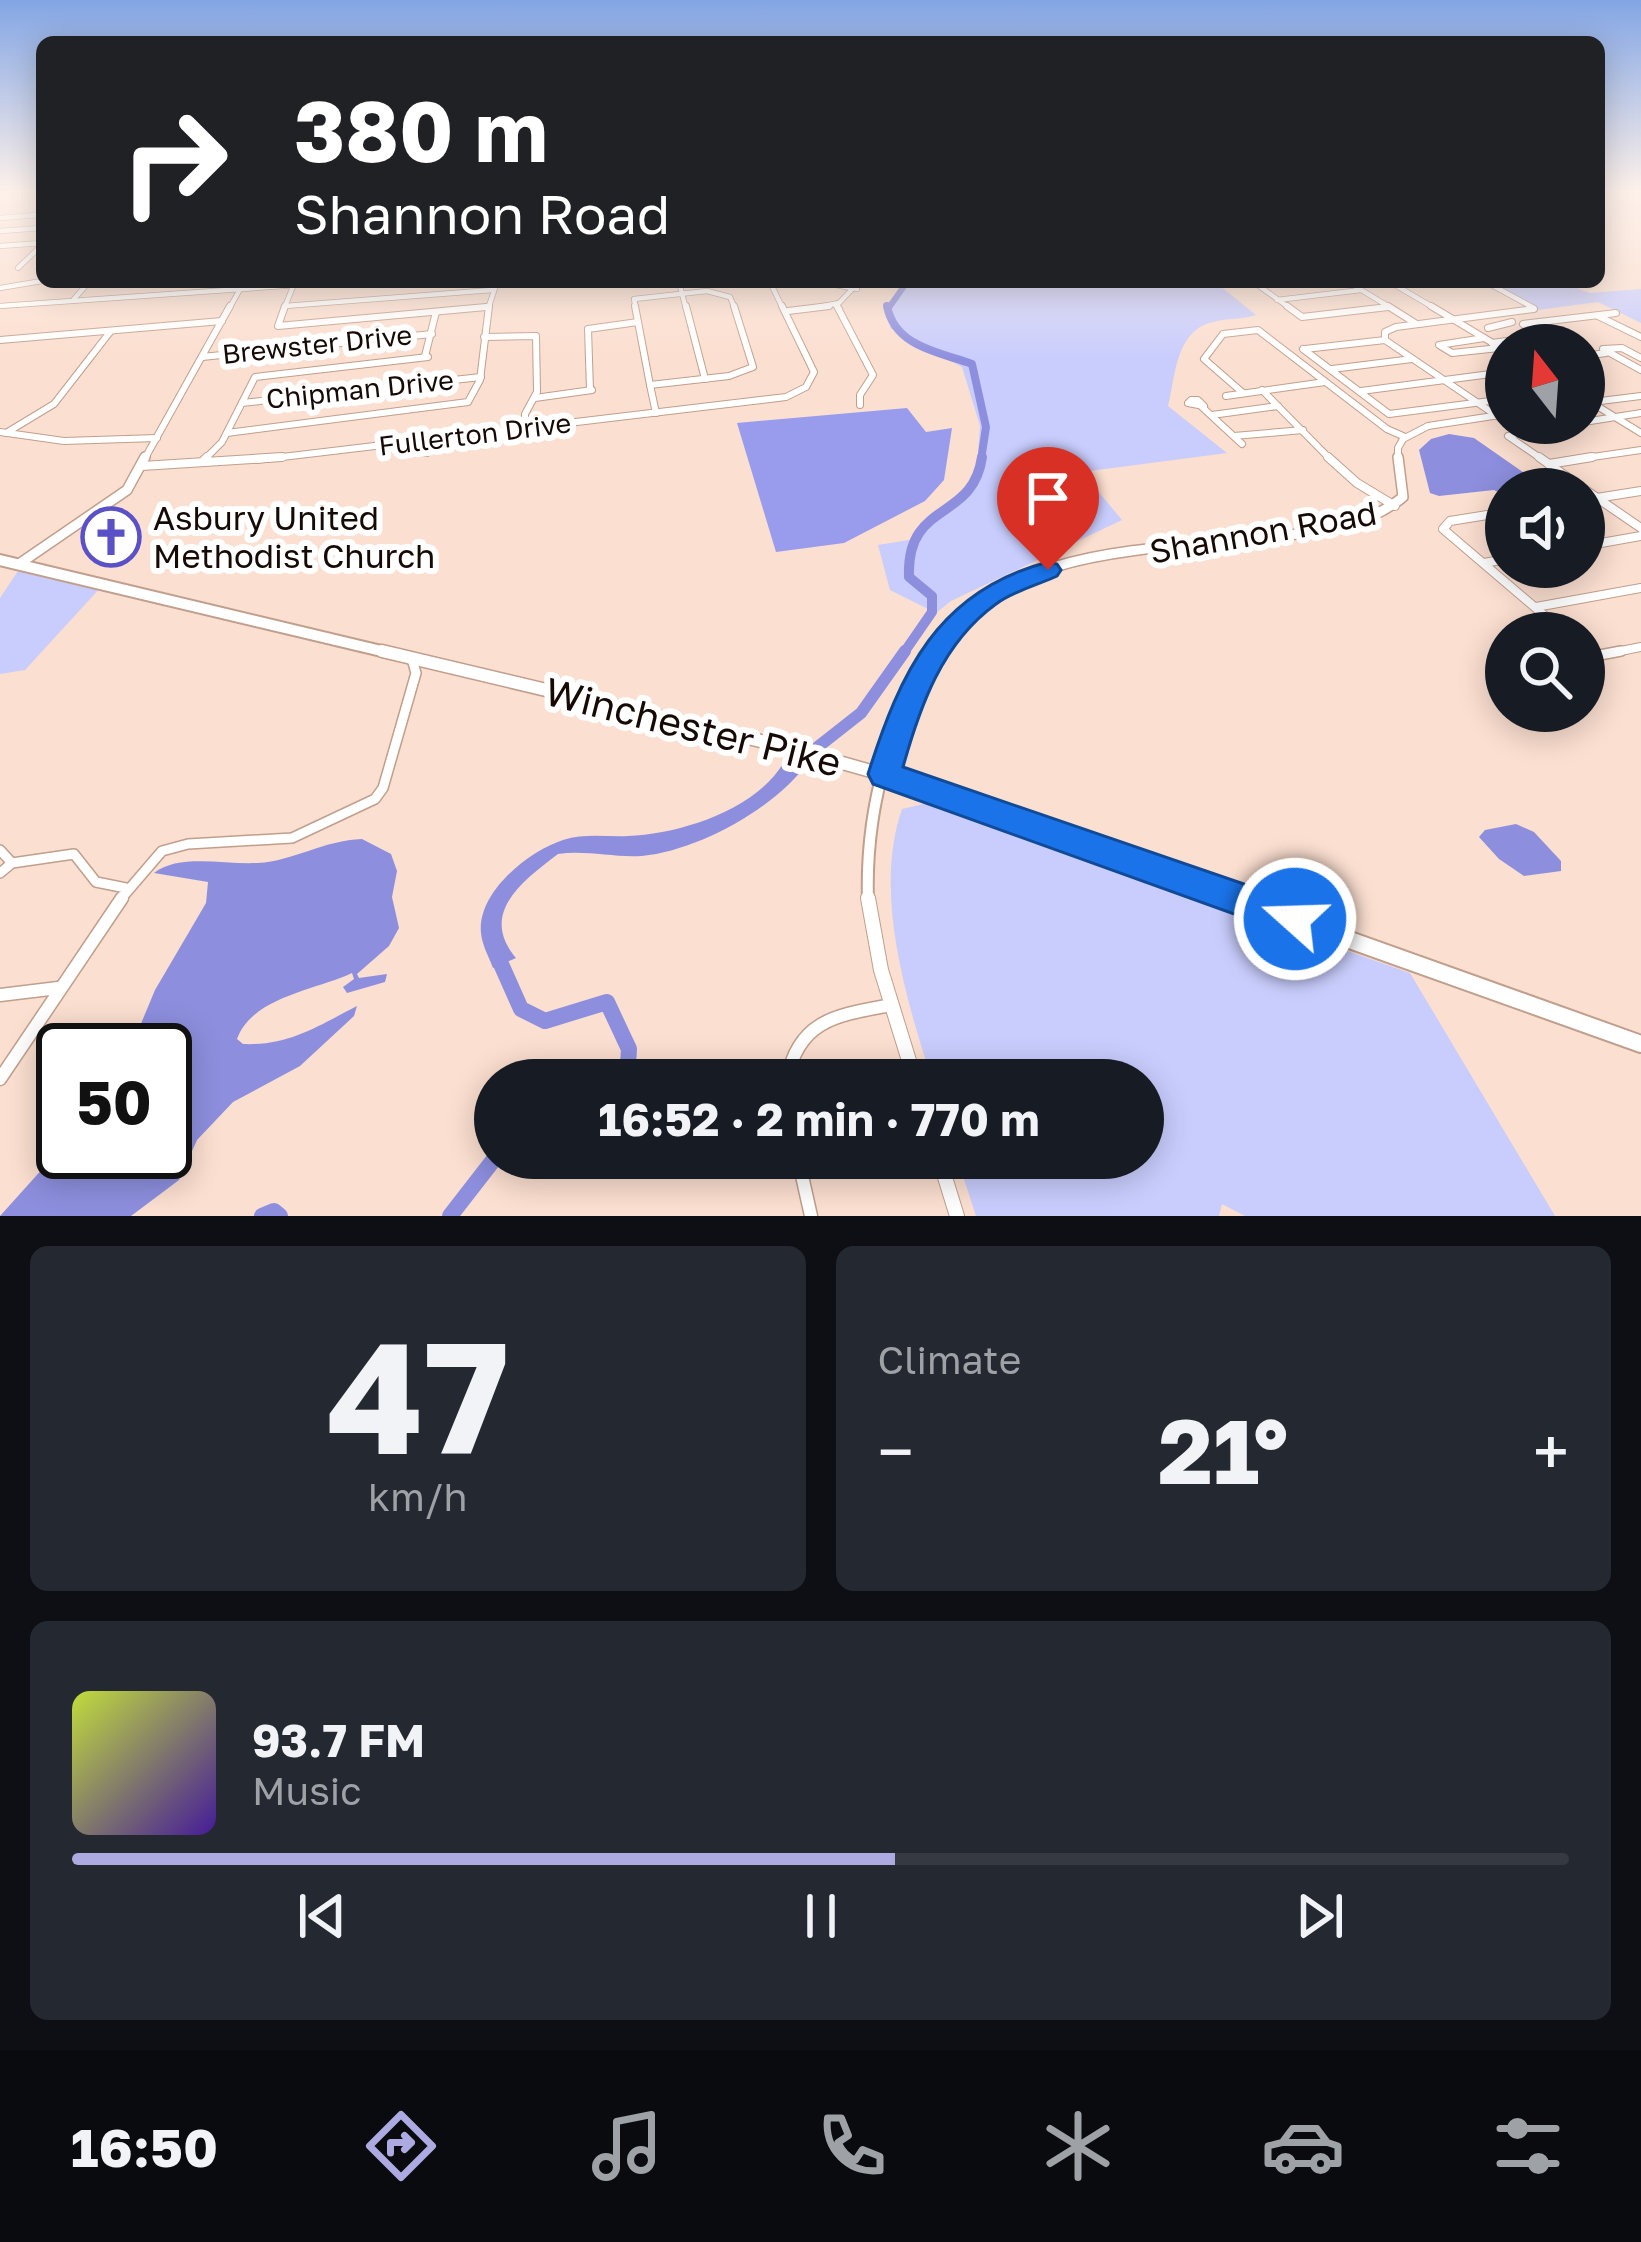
<!DOCTYPE html>
<meta charset="utf-8">
<style>
body{margin:0;font-family:"Golos Text",sans-serif;background:#242831;color:#f1f3f6;height:100vh;display:flex;flex-direction:column;font-size:45px;white-space:nowrap}
*{box-sizing:border-box;margin:0}
p{font-size:39px;color:#9ea1a6}
.icon{flex:none;width:66px;height:66px;fill:none;stroke:currentColor;stroke-width:2;stroke-linecap:round;stroke-linejoin:round}
.map{position:relative;height:1216px;overflow:hidden}
.side{display:flex;flex-direction:column;gap:30px;padding:30px;background:#0d0f14;flex:1}
.side>*{flex:none}
.hud{position:absolute;left:36px;top:36px;width:1569px;height:252px;border-radius:18px;box-shadow:0 6px 30px #0003;background:#202124;color:#fff;overflow:hidden}
.needle{width:78px;rotate:343deg}
.fabs{position:absolute;left:1485px;top:324px;display:grid;gap:24px}
.fabs a{display:grid;place-items:center;width:120px;height:120px;border-radius:50%;background:#171b24;box-shadow:0 6px 30px #0003;font-size:60px}
.speed{position:absolute;left:36px;top:1023px;display:flex;gap:24px;font-size:60px;font-weight:700;text-align:center}
.speed>*{display:grid;place-content:center;width:156px;height:156px;border-radius:50%;background:#171b24;box-shadow:0 6px 30px #0003;line-height:1}
.speed .limit{border:6px solid #111;border-radius:18px;background:#fff;color:#111}
.pin{position:absolute;display:grid;place-items:center;width:102px;height:102px;color:#fff;margin:-123px -51px;border-radius:50% 50% 50% 0;rotate:-45deg;box-shadow:0 0 12px #0007}
.pin .icon{rotate:45deg}
.me{position:absolute;width:132px;margin:-66px;rotate:290deg;stroke-linejoin:round;filter:drop-shadow(0 0 9px #0008)}
.turn{display:flex;align-items:center;gap:42px;height:252px;padding:0 60px;font-size:54px}
.turn .icon{width:156px;height:156px;stroke-width:2.5}
.turn b{display:block;font-size:84px;line-height:102px}
.big{font-size:90px;font-weight:700;line-height:1.1}
.side .widget{flex:1;display:flex;flex-direction:column;justify-content:center;gap:18px;min-width:0;padding:0 42px;border-radius:18px;background:#242831}
.side .dial{align-items:center;gap:0}
.dial b{font-size:156px;line-height:1}
.song{display:flex;align-items:center;gap:36px}
.cover{width:144px;height:144px;border-radius:18px;background:linear-gradient(135deg,hsl(70 70% 55%),hsl(260 70% 35%))}
.played{height:12px;border-radius:6px;background:linear-gradient(90deg,#adaae1 55%,#363941 55%)}
.keys{display:flex;justify-content:space-around;direction:ltr}
.heat{display:flex;justify-content:space-between;align-items:center;font-size:66px;direction:ltr}
.side .tiles{flex:1;display:grid;gap:30px;grid-template-columns:1fr 1fr}
.widget:last-child{grid-column:span 2}
.trip{position:absolute;left:474px;top:1059px;width:690px;height:120px;border-radius:60px;background:#171b24;box-shadow:0 6px 30px #0003;font-weight:700;line-height:120px;text-align:center}
.dock{display:flex;height:192px;justify-content:space-around;align-items:center;background:#090b0e;color:#9ea1a6}
.dock .icon{width:84px;height:84px}
.dock .active{color:#adaae1}
.dock b{font-size:54px;color:#f1f3f6}
.map>svg:first-child{display:block}
</style>
<div class="map">
<svg width="1641" height="1216" viewBox="0 0 1641 1216">
<rect width="100%" height="100%" fill="#fbdfd0"/>
<g fill="#c9cdfd">
<path d="M905,282H1215L1256,315C1241,320 1224,318 1209,323C1175,334 1175,379 1168,406L1227,453L1082,472L1122,520L951,601L936,613L890,590L878,545L915,539L976,483L980,426L962,367L890,328L889,302Z"/>
<path d="M1486,282H1560L1590,293L1641,289V323L1598,302L1530,311Z"/>
<path d="M20,568L101,587L25,670L0,674V598Z"/>
<path d="M928,803L1410,973L1555,1216H1245L1222,1204L1219,1216H976L957,1158H1143V1080H932C906,999 873,892 902,809Z"/>
</g>
<path fill="#999ced" d="M907,408L926,432L952,428L944,480L925,501L844,543L776,552L737,423Z"/>
<g fill="#8d8fde">
<path d="M1449,434L1474,438L1547,489H1506V497L1494,490L1439,496L1430,493L1419,450L1431,439Z"/>
<path d="M788,754L810,759C780,806 698,851 642,856C615,858 586,850 558,854C521,882 479,914 516,958L493,968C489,957 482,945 481,933C477,892 529,851 563,840C585,833 606,837 628,836C683,834 765,807 788,754Z"/>
<path d="M1516,824L1534,832L1561,861V871L1524,876L1499,859L1479,837L1485,830Z"/>
<path d="M362,839L391,854L397,871L392,897L399,928L389,946L357,974L359,978L387,974L385,982L347,993L343,987L354,979L352,973C316,990 252,997 237,1039L243,1044C289,1046 318,1026 357,1006L354,1016L300,1066L233,1102L197,1140L179,1180L131,1216H0L63,1146V1152H165V1050H130L155,990L206,903L208,882L154,873C179,853 225,865 258,863C293,861 325,840 362,839Z"/>
</g>
<g fill="none" stroke-linecap="round" stroke-linejoin="round">
<path stroke="#8d8fde" stroke-width="6" d="M888,309L907,282"/>
<path stroke="#8d8fde" stroke-width="8" d="M887,306C895,347 939,352 972,364L986,427L981,460"/>
<path stroke="#8d8fde" stroke-width="10" d="M903,654L932,612V596L909,577C906,500 973,522 982,457"/>
<path stroke="#8d8fde" stroke-width="12" d="M805,757L861,713L905,651"/>
<g stroke="#8d8fde" stroke-width="16">
<path d="M497,955L521,1009L545,1021L607,1002L629,1049L627,1080"/>
<path d="M262,1216L274,1211L280,1216"/>
<path d="M450,1216L495,1158"/>
</g>
<g stroke="#c09f8d" stroke-width="6">
<g id="minor-far4">
<path d="M0,218L37,215"/>
<path d="M0,231L42,228"/>
<path d="M0,246L42,243"/>
<path d="M18,268L42,245"/>
<path d="M679,282L686,309"/>
<path d="M770,282L783,309"/>
<path d="M820,282L857,289"/>
<path d="M1348,282L1393,309"/>
<path d="M1390,282L1436,309"/>
<path d="M1486,282L1534,308"/>
<path d="M1255,283L1291,309"/>
<path d="M0,288L42,281"/>
<path d="M74,299L89,282"/>
<path d="M1277,300L1361,290"/>
<path d="M835,305L840,309"/>
<path d="M0,306L340,282"/>
<path d="M285,306L492,290"/>
<path d="M284,309L294,284"/>
<path d="M460,309L486,307"/>
<path d="M488,309L497,282"/>
<path d="M636,309L634,299L707,291L730,297L735,309"/>
<path d="M808,309L839,303L859,282"/>
<path d="M1368,309L1388,307"/>
</g>
</g>
<g stroke="#c09f8d" stroke-width="8">
<g id="minor-far3">
<path d="M285,306L278,326L486,307"/>
<path d="M635,306L650,385"/>
<path d="M686,306L705,379"/>
<path d="M837,306L873,375L860,395V405"/>
<path d="M1287,306L1302,317L1388,307"/>
<path d="M1388,306L1415,323"/>
<path d="M1431,306L1506,351"/>
<path d="M788,311L829,306"/>
<path d="M1598,316L1641,337"/>
<path d="M1488,328L1512,322"/>
<path d="M484,337L536,336L537,392L525,414V429"/>
<path d="M1484,338L1439,345L1452,353L1499,348"/>
<path d="M0,340L222,321"/>
<path d="M1385,340V332L1396,327L1534,309"/>
<path d="M1385,340L1506,422"/>
<path d="M1492,343L1536,337"/>
<path d="M1552,345L1523,324L1616,313"/>
<path d="M1303,349L1389,414L1506,399"/>
<path d="M1305,349L1385,340"/>
<path d="M425,356L436,312"/>
<path d="M1584,356L1606,353"/>
<path d="M202,357L432,334"/>
<path d="M1641,358L1622,348L1603,349L1641,370"/>
<path d="M1332,369L1412,359"/>
<path d="M650,385L656,413"/>
<path d="M650,385L729,376L753,367L734,306"/>
<path d="M590,390L588,329L638,322"/>
<path d="M1262,390L1331,460"/>
<path d="M1361,391L1506,372"/>
<path d="M1243,393L1204,359L1223,334L1258,330L1387,429L1405,437"/>
<path d="M1226,396L1325,382"/>
<path d="M535,398L592,390"/>
<path d="M1584,398L1641,433"/>
<path d="M1191,400H1198L1204,406L1188,403Z"/>
<path d="M242,403L481,377"/>
<path d="M1202,407L1242,444"/>
<path d="M1212,415L1278,406"/>
<path d="M1584,422L1641,413"/>
<path d="M0,432L64,441L157,438"/>
<path d="M6,433L54,404L110,332"/>
<path d="M227,433L468,402L480,380L489,306"/>
<path d="M1234,436L1303,430"/>
<path d="M427,453L429,440"/>
<path d="M204,460L222,442L255,377L428,357"/>
<path d="M257,460L786,397L806,387L814,372L782,306"/>
<path d="M1543,460L1508,436L1573,423"/>
<path d="M1572,460L1641,450"/>
</g>
</g>
<g stroke="#c09f8d" stroke-width="10">
<g id="minor-far2">
<path d="M1328,457L1357,483L1395,506"/>
<path d="M1539,457L1584,489"/>
<path d="M203,461L207,457"/>
<path d="M1549,464L1592,457"/>
<path d="M142,466L282,457"/>
<path d="M1584,489L1641,528"/>
<path d="M1584,500L1641,491"/>
<path d="M1506,512L1450,521L1443,529L1565,633"/>
<path d="M1584,546L1641,536"/>
<path d="M1484,563L1506,559"/>
<path d="M1536,607L1641,588"/>
<path d="M1606,654L1641,647"/>
</g>
</g>
<g stroke="#c09f8d" stroke-width="12">
<g id="minor-far1">
<path d="M1584,658L1621,651"/>
<path d="M0,850L12,863"/>
<path d="M0,873L12,863L74,854L96,882L126,888"/>
<path d="M119,901L162,851L188,844L292,838L375,799L383,788L416,673L412,659"/>
</g>
</g>
<g stroke="#c09f8d" stroke-width="15">
<g id="minor">
<path d="M0,995L58,988"/>
<path d="M0,1079L122,898"/>
<path d="M787,1080C798,1019 838,1015 891,1005"/>
<path d="M798,1158L811,1216"/>
</g>
</g>
<g stroke="#c09f8d" stroke-width="6">
<path id="tertiary-far4" d="M229,309L244,282"/>
</g>
<g stroke="#c09f8d" stroke-width="8">
<g id="tertiary-far3">
<path d="M1584,403L1641,396"/>
<path d="M144,460L230,306"/>
<path d="M1398,460V448L1403,439L1428,426L1506,414"/>
</g>
</g>
<g stroke="#c09f8d" stroke-width="12">
<g id="tertiary-far2">
<path d="M19,564L127,490L145,457"/>
<path d="M932,654C1002,542 1159,551 1274,537C1321,531 1366,527 1403,497L1398,457"/>
</g>
</g>
<g stroke="#c09f8d" stroke-width="14">
<path id="tertiary-far1" d="M868,901C865,812 889,727 934,651"/>
</g>
<g stroke="#c09f8d" stroke-width="16">
<g id="tertiary">
<path d="M868,898L881,970L915,1080"/>
<path d="M939,1158L957,1216"/>
</g>
</g>
<g stroke="#c09f8d" stroke-width="14">
<path id="secondary-far2" d="M0,560L394,654"/>
</g>
<g stroke="#c09f8d" stroke-width="15">
<path id="secondary-far1" d="M382,651L782,746L892,777L1240,901"/>
</g>
<g stroke="#c09f8d" stroke-width="20">
<path id="secondary" d="M1232,898L1641,1044"/>
</g>
<use href="#minor-far4" stroke="#fff" stroke-width="4.5"/>
<use href="#minor-far3" stroke="#fff" stroke-width="6"/>
<use href="#minor-far2" stroke="#fff" stroke-width="8"/>
<use href="#minor-far1" stroke="#fff" stroke-width="9"/>
<use href="#minor" stroke="#fff" stroke-width="12"/>
<use href="#tertiary-far4" stroke="#fff" stroke-width="4.5"/>
<use href="#tertiary-far3" stroke="#fff" stroke-width="6"/>
<use href="#tertiary-far2" stroke="#fff" stroke-width="9"/>
<use href="#tertiary-far1" stroke="#fff" stroke-width="10"/>
<use href="#tertiary" stroke="#fff" stroke-width="14"/>
<use href="#secondary-far2" stroke="#fff" stroke-width="10"/>
<use href="#secondary-far1" stroke="#fff" stroke-width="12"/>
<use href="#secondary" stroke="#fff" stroke-width="16"/>
</g>
<linearGradient id="sky" x2="0" y2="1"><stop stop-color="#83a5e4"/><stop offset="0.53" stop-color="#fdf1ea"/><stop offset="1" stop-color="#fdf1ea" stop-opacity="0"/></linearGradient>
<rect width="1641" height="360" fill="url(#sky)"/>
<path fill="#1a73e8" stroke="#114b97" stroke-width="3" d="M1048,562L1057,564L1061,570L1057,576C1038,585 1013,591 996,604C942,643 920,706 903,767L1308,906L1314,919L1308,931L1295,936L873,784L868,774C900,673 937,591 1048,562Z"/>
<defs>
<g id="church-ring" transform="scale(3)"><circle r="9.5" fill="#fff" stroke="#5a50c8" stroke-width="1.5"/><path d="M-1.2-6h2.4v3.5h3.3v2.4h-3.3V6h-2.4V-.1h-3.3v-2.4h3.3Z" fill="#5a50c8"/></g>
</defs>
<g fill-rule="evenodd">
<use href="#church-ring" x="111" y="537"/>
</g>
<g text-anchor="middle" stroke-width="12" stroke-linejoin="round" paint-order="stroke">
<g font-size="27" fill="#150a05" stroke="#fff">
<text transform="translate(317 345) rotate(-6)" y="9">Brewster Drive</text>
<text transform="translate(360 390) rotate(-6)" y="9">Chipman Drive</text>
<text transform="translate(475 435) rotate(-7)" y="9">Fullerton Drive</text>
</g>
<g font-size="33" fill="#150a05" stroke="#fff" text-anchor="start">
<text x="153" y="530">Asbury United<tspan x="153" dy="38">Methodist Church</tspan></text>
</g>
<g font-size="33" fill="#150a05" stroke="#fff">
<text transform="translate(1263 532) rotate(-10)" y="12">Shannon Road</text>
</g>
<g font-size="39" fill="#150a05" stroke="#fff">
<text transform="translate(693 727) rotate(14)" y="14">Winchester Pike</text>
</g>
</g>
</svg>
<div class="fabs">
<a><svg class="needle" viewBox="-14 -14 28 28"><path d="M0-13l5 13h-10z" fill="#e53935"/><path d="M0 13l5-13h-10z" fill="#9ea1a6"/></svg></a>
<a><svg class="icon" aria-label="sound" viewBox="0 0 24 24"><path d="M4 9h4l5-4v14l-5-4H4zM17 9q2 3 0 6"/></svg></a>
<a><svg class="icon" aria-label="search" viewBox="0 0 24 24"><circle cx="10" cy="10" r="6"/><path d="M15 15l6 6"/></svg></a>
</div>
<div class="speed"><div class="limit">50</div></div>
<div class="pin" style="left:1048px;top:570px;background:#d93025"><svg class="icon" aria-label="arrive" viewBox="0 0 24 24"><path d="M6 21V4h12l-3 4 3 4H6"/></svg></div>
<svg class="me" style="left:1295px;top:919px" viewBox="-20 -20 40 40"><circle r="17" fill="#1a73e8" stroke="#fff" stroke-width="3"/><path d="M0-11L8 9 0 5-8 9z" fill="#fff"/></svg>
<div class="trip">16:52 · 2 min · 770 m</div>
<div class="hud">
<div class="turn"><svg class="icon" aria-label="right" viewBox="0 0 24 24"><path d="M7 20v-9h11M14 6l5 5-5 5"/></svg><div><b>380 m</b>Shannon Road</div></div>
</div>
</div>
<section class="side">
<div class="tiles">
<div class="widget dial"><b>47</b><p>km/h</p></div>
<div class="widget"><p>Climate</p>
<div class="heat"><a>−</a><b class="big">21°</b><a>+</a></div>
</div>
<div class="widget">
<div class="song"><i class="cover"></i><div><b>93.7 FM</b><p>Music</p></div></div>
<div class="played"></div>
<div class="keys"><svg class="icon" aria-label="previous" viewBox="0 0 24 24"><path d="M18 5L8 12l10 7zM5 5v14"/></svg><svg class="icon" aria-label="pause" viewBox="0 0 24 24"><path d="M8 5v14M16 5v14"/></svg><svg class="icon" aria-label="next" viewBox="0 0 24 24"><path d="M6 5l10 7-10 7zM19 5v14"/></svg></div>
</div>
</div>
</section>
<nav class="dock">
<b>16:50</b>
<svg class="icon active" aria-label="directions" viewBox="0 0 24 24"><path d="M12 3l9 9-9 9-9-9zM9 14v-3h6M13 9l2 2-2 2"/></svg>
<svg class="icon" aria-label="music" viewBox="0 0 24 24"><path d="M9 18V5l10-2v13"/><circle cx="6" cy="18" r="3"/><circle cx="16" cy="16" r="3"/></svg>
<svg class="icon" aria-label="phone" viewBox="0 0 24 24"><path d="M5 4h4l2 5-3 2q2 4 5 5l2-3 5 2v4C11 20 4 13 5 4z"/></svg>
<svg class="icon" aria-label="climate" viewBox="0 0 24 24"><path d="M12 3v18M4 7l16 10M4 17L20 7"/></svg>
<svg class="icon" aria-label="car" viewBox="0 0 24 24"><path d="M5 17H2v-5l4-1 3-4h7l3 4 3 1v5h-3M9 17h6M6 11h13"/><circle cx="7" cy="17" r="2"/><circle cx="17" cy="17" r="2"/></svg>
<svg class="icon" aria-label="filters" viewBox="0 0 24 24"><path d="M4 7h16M4 17h16"/><circle cx="9" cy="7" r="2"/><circle cx="15" cy="17" r="2"/></svg>
</nav>
